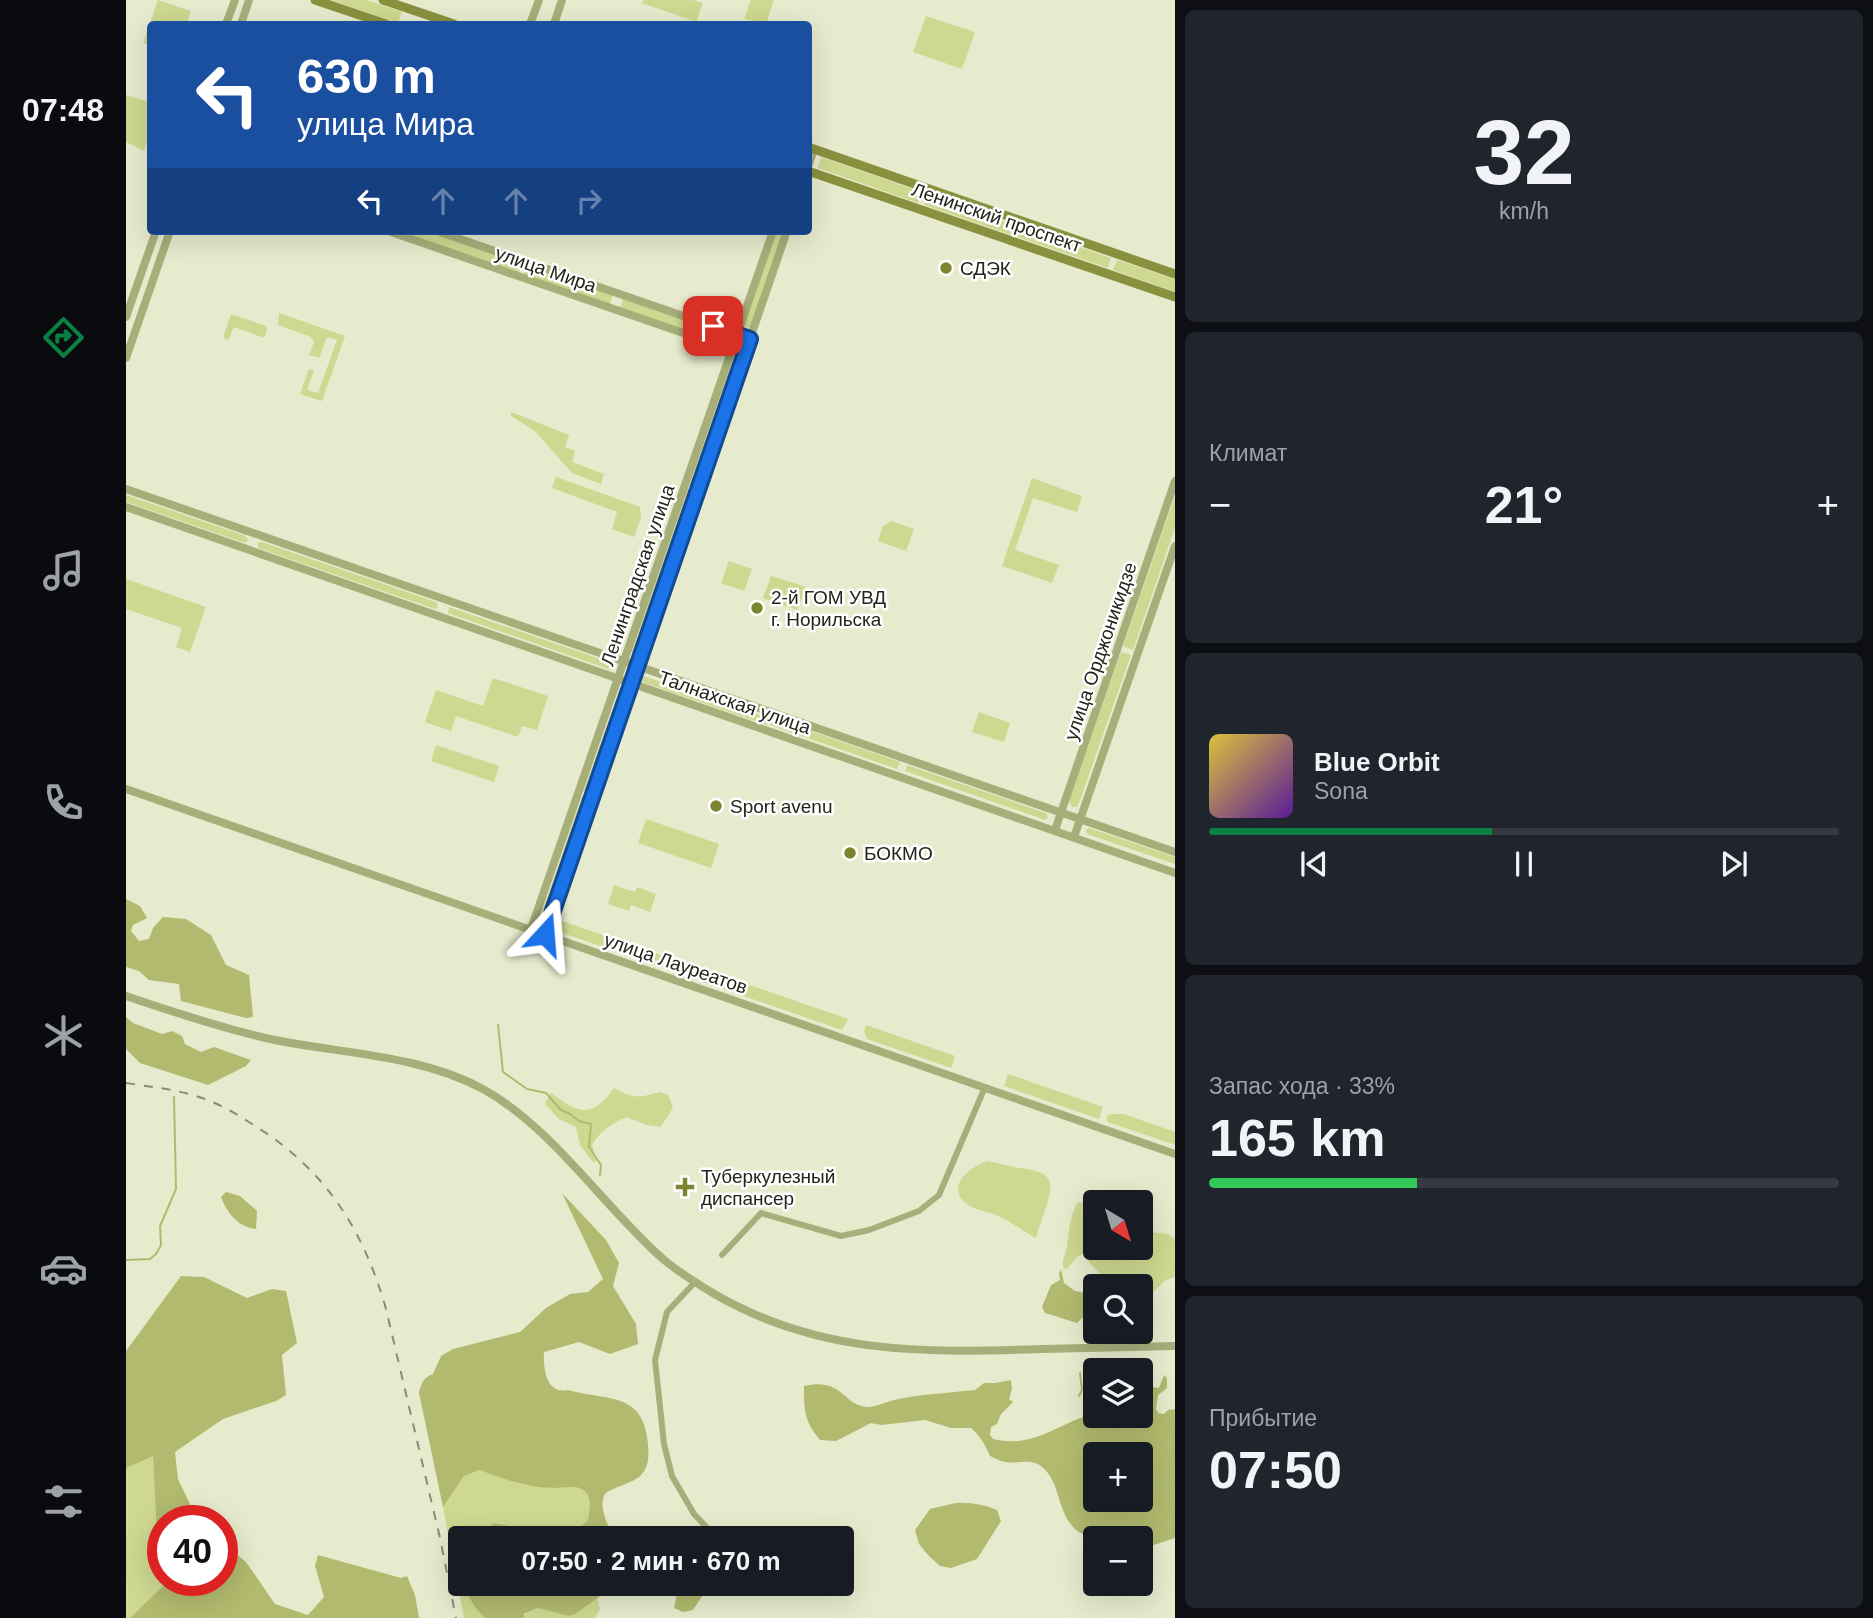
<!DOCTYPE html>
<html lang="ru">
<meta charset="utf-8">
<style>
body{margin:0;font-family:Helvetica,sans-serif;background:#20242c;color:#f1f3f6;height:100vh;display:flex;flex-direction:column;font-size:26px;white-space:nowrap}
*{box-sizing:border-box;margin:0}
p{font-size:23px;color:#9ea1a6}
.icon{flex:none;width:38px;height:38px;fill:none;stroke:currentColor;stroke-width:2;stroke-linecap:round;stroke-linejoin:round}
.map{position:relative;flex:1;overflow:hidden}
.panel{display:flex;flex-direction:column;gap:10px;padding:10px;background:#0d0f14;width:698px}
.panel>*{flex:none}
.hud{position:absolute;left:21px;top:21px;width:665px;height:214px;border-radius:7px;box-shadow:0 7px 28px #0002;background:#1a4fa0;color:#fff;overflow:hidden}
.needle{width:46px;rotate:142deg}
.fabs{position:absolute;left:957px;top:1190px;display:grid;gap:14px}
.fabs a{display:grid;place-items:center;width:70px;height:70px;border-radius:7px;background:#171b24;box-shadow:0 7px 28px #0002;font-size:35px}
.speed{position:absolute;left:21px;top:1505px;display:flex;gap:14px;font-size:35px;font-weight:700;text-align:center}
.speed>*{display:grid;place-content:center;width:91px;height:91px;border-radius:50%;background:#171b24;box-shadow:0 7px 28px #0002;line-height:1}
.speed .limit{border:10px solid #d22;background:#fff;color:#111}
.pin{position:absolute;display:grid;place-items:center;width:60px;height:60px;color:#fff;margin:-30px;border-radius:14px;box-shadow:0 4px 10px #0006}
.me{position:absolute;width:77px;margin:-38px;rotate:19deg;stroke-linejoin:round;filter:drop-shadow(0 0 5px #0008)}
.turn{display:flex;align-items:center;gap:24px;height:147px;padding:0 35px;font-size:32px}
.turn .icon{width:91px;height:91px;stroke-width:2.5}
.turn b{display:block;font-size:49px;line-height:60px}
.lanes{display:flex;align-items:center;height:66px;padding:0 35px;background:#0003;justify-content:center;gap:35px;direction:ltr}
.lanes .off{opacity:.35}
.big{font-size:52px;font-weight:600;line-height:1.1}
.panel .tile{flex:1;display:flex;flex-direction:column;justify-content:center;gap:10px;min-width:0;padding:0 24px;border-radius:10px;background:#20242c}
.panel .dial{align-items:center;gap:0}
.dial b{font-size:91px;line-height:1}
.song{display:flex;align-items:center;gap:21px}
.cover{width:84px;height:84px;border-radius:10px;background:linear-gradient(135deg,hsl(50 70% 55%),hsl(270 70% 35%))}
.played{height:7px;border-radius:4px;background:linear-gradient(90deg,#0b8043 45%,#363941 45%)}
.keys{display:flex;justify-content:space-around;direction:ltr}
.heat{display:flex;justify-content:space-between;align-items:center;font-size:38px;direction:ltr}
.charge{height:10px;border-radius:5px;background:linear-gradient(90deg,#34c759 33%,#363941 0)}
.trip{position:absolute;left:322px;top:1526px;width:406px;height:70px;border-radius:7px;background:#171b24;box-shadow:0 7px 28px #0002;font-weight:600;line-height:70px;text-align:center}
main{display:flex;flex:1;min-height:0}
.tabs{display:flex;flex-direction:column;width:126px;justify-content:space-around;align-items:center;background:#090b0e;color:#9ea1a6}
.tabs .icon{width:49px;height:49px}
.tabs .active{color:#0b8043}
.tabs b{font-size:32px;color:#f1f3f6}
.map>svg:first-child{display:block}
</style>
<main>
<nav class="tabs">
<b>07:48</b>
<svg class="icon active" aria-label="directions" viewBox="0 0 24 24"><path d="M12 3l9 9-9 9-9-9zM9 14v-3h6M13 9l2 2-2 2"/></svg>
<svg class="icon" aria-label="music" viewBox="0 0 24 24"><path d="M9 18V5l10-2v13"/><circle cx="6" cy="18" r="3"/><circle cx="16" cy="16" r="3"/></svg>
<svg class="icon" aria-label="phone" viewBox="0 0 24 24"><path d="M5 4h4l2 5-3 2q2 4 5 5l2-3 5 2v4C11 20 4 13 5 4z"/></svg>
<svg class="icon" aria-label="climate" viewBox="0 0 24 24"><path d="M12 3v18M4 7l16 10M4 17L20 7"/></svg>
<svg class="icon" aria-label="car" viewBox="0 0 24 24"><path d="M5 17H2v-5l4-1 3-4h7l3 4 3 1v5h-3M9 17h6M6 11h13"/><circle cx="7" cy="17" r="2"/><circle cx="17" cy="17" r="2"/></svg>
<svg class="icon" aria-label="filters" viewBox="0 0 24 24"><path d="M4 7h16M4 17h16"/><circle cx="9" cy="7" r="2"/><circle cx="15" cy="17" r="2"/></svg>
</nav>
<div class="map">
<svg width="1049" height="1618" viewBox="0 0 1049 1618">
<rect width="100%" height="100%" fill="#e6ebcd"/>
<g fill="#ced890">
<path d="M32,0L65,11L61,24H24V45L17,43Z"/>
<path d="M204,0H241L276,12L272,23Z"/>
<path d="M518,0H567L577,3L570,22L516,3Z"/>
<path d="M625,0H648L640,24L618,19Z"/>
<path d="M800,16L849,32L836,69L787,52Z"/>
<path d="M0,95L24,102V133L18,151L0,142Z"/>
<path d="M695,157L796,192L792,203L692,168Z"/>
<path d="M801,194L985,258L982,268L798,205Z"/>
<path d="M280,231H302L396,264L393,273L279,233Z"/>
<path d="M650,231H658L625,326L622,328L618,325Z"/>
<path d="M991,260L1049,279V292L987,270Z"/>
<path d="M401,265L487,295L484,304L398,274Z"/>
<path d="M497,299L600,334L602,340L597,343L494,308Z"/>
<path d="M153,313L219,336L196,401L174,394L183,369L188,371L181,390L192,393L211,340L201,337L193,358L183,355L188,342L185,337L152,325Z"/>
<path d="M105,314L140,326L141,330L138,338L108,327L102,341L97,337Z"/>
<path d="M611,356L613,359L570,486L563,484L606,359Z"/>
<path d="M385,412L443,435L439,447L449,451L446,462L478,474L475,484L446,473L409,431L385,416Z"/>
<path d="M430,477L514,507L515,517L508,537L486,529L491,512L426,488Z"/>
<path d="M906,478L956,496L951,512L907,498L889,550L933,565L926,583L876,566Z"/>
<path d="M561,488L568,490L512,653L507,655L505,652Z"/>
<path d="M0,495L120,536L122,541L119,543L0,502Z"/>
<path d="M1049,496V528L1007,650L997,646Z"/>
<path d="M765,521L788,529L780,551L752,541L757,526Z"/>
<path d="M132,542H136L310,602L312,607L309,609L132,548Z"/>
<path d="M603,561L626,569L618,591L595,583Z"/>
<path d="M645,576L680,587L671,610L637,598Z"/>
<path d="M0,579L80,607L64,652L50,647L56,628L0,609Z"/>
<path d="M323,607L486,663L488,668L485,670L322,613Z"/>
<path d="M995,652L1005,655L953,803L951,807H946L943,801Z"/>
<path d="M517,676L643,718L641,725L516,682Z"/>
<path d="M367,678L422,696L411,730L396,726L392,737L330,716L325,731L299,722L310,690L357,706Z"/>
<path d="M494,689L499,691L464,794L457,792Z"/>
<path d="M853,712L884,723L878,742L846,732Z"/>
<path d="M647,718L774,762L771,769L644,725Z"/>
<path d="M310,745L373,766L368,782L305,761Z"/>
<path d="M781,765L920,813L922,818L919,820L779,771Z"/>
<path d="M456,796L462,799L423,913L417,910Z"/>
<path d="M520,819L593,844L585,868L512,843Z"/>
<path d="M963,828L1049,857V864L961,834L960,830Z"/>
<path d="M488,885L509,892L511,887L530,894L524,912L505,905L503,911L482,904Z"/>
<path d="M433,920L538,956L532,966L431,931Z"/>
<path d="M577,969L722,1019L716,1030L577,982L574,977Z"/>
<path d="M740,1025L829,1056L825,1068L741,1039L738,1031Z"/>
<path d="M882,1074L977,1107L973,1119L878,1086Z"/>
<path d="M488,1088C508,1099 512,1098 534,1092L542,1095L547,1107L535,1127L521,1125L501,1117C485,1124 475,1130 466,1145L471,1161L467,1162L454,1145L450,1127L433,1119L419,1104L425,1093C453,1114 466,1119 488,1088Z"/>
<path d="M984,1114H998L1049,1132V1145L982,1122L980,1118Z"/>
<path d="M861,1161C871,1163 879,1165 888,1167C900,1170 928,1168 924,1191C922,1206 914,1222 910,1238C897,1231 885,1222 872,1216C862,1211 850,1211 841,1204C818,1187 844,1167 861,1161Z"/>
<path d="M954,1202L969,1204L970,1248H1015V1231L1042,1234L1049,1239V1277L1040,1280L1026,1293L1023,1311L1015,1300V1286H980L975,1275L962,1261L958,1253L951,1257L941,1269H938C935,1261 939,1256 941,1247C943,1230 943,1220 951,1203Z"/>
<path d="M27,1455L31,1539L37,1547V1580H43L4,1618H0V1468Z"/>
<path d="M353,1470C376,1479 399,1485 423,1488C435,1489 451,1482 460,1493C466,1500 463,1512 462,1520L447,1533L407,1530L367,1523L353,1538H334V1584H339C342,1598 348,1608 359,1618H338L317,1507L338,1476Z"/>
<path d="M471,1597L474,1609L469,1618H398V1615L412,1608L443,1616Z"/>
</g>
<g fill="#b1ba6e" fill-rule="evenodd">
<path d="M0,899L14,906L21,918L7,925L5,931L13,941L23,939L27,928L37,917L60,919L85,935L100,965L123,975L127,1017L120,1018L55,1001L53,984L23,980L13,971L0,967Z"/>
<path d="M0,1017L7,1023L36,1034L46,1031L56,1036L59,1044L75,1052L88,1047L125,1060L120,1066L82,1085L14,1063L0,1049Z"/>
<path d="M100,1192L114,1196L131,1211L130,1229C112,1227 101,1213 95,1197Z"/>
<path d="M436,1193L480,1240L493,1263L487,1286L510,1324L512,1344L484,1354L453,1342L418,1352C417,1368 420,1395 442,1390C481,1401 518,1391 522,1444C523,1455 523,1467 515,1475C507,1484 481,1488 478,1496C473,1510 482,1525 488,1537L491,1538H353L367,1523L407,1530L447,1533L462,1520C463,1511 466,1499 460,1493C453,1484 439,1488 429,1488C403,1488 377,1479 353,1470L338,1476L317,1507L293,1393C295,1383 298,1377 307,1374L315,1356L327,1349L394,1332L420,1308L444,1294L462,1292L477,1279Z"/>
<path d="M935,1269L938,1283L949,1291L961,1293L963,1311L951,1323L919,1313L916,1307L925,1285L934,1280L933,1274Z"/>
<path d="M55,1276L78,1277L121,1298L146,1289L160,1291L171,1343L156,1355L160,1395L150,1401L97,1419L49,1452L52,1479L72,1521H37V1547L31,1539L27,1456L0,1468V1351Z"/>
<path d="M1038,1375L1041,1378V1388L1032,1395L1030,1409L1032,1413L1038,1414L1042,1410L1049,1409V1538L1019,1548L1015,1547V1538C968,1538 946,1547 932,1495C929,1485 924,1473 916,1467C905,1458 892,1464 879,1462C874,1461 869,1458 864,1456C859,1444 854,1436 845,1428H825L799,1420L755,1425L745,1423L710,1441L694,1440C678,1420 678,1411 678,1386C718,1377 716,1406 742,1407C750,1407 760,1402 768,1400C794,1394 822,1393 849,1390L858,1383H869L885,1380L886,1389L883,1399L887,1402L875,1414L871,1424L865,1427L864,1435L867,1439C903,1448 925,1429 957,1417C963,1415 977,1417 984,1417L992,1425L1005,1418L1003,1416H1015V1379L1017,1377L1025,1387L1033,1388ZM970,1454H1015V1500H970Z"/>
<path d="M830,1503C843,1502 860,1505 871,1510L875,1521L851,1559L825,1568L814,1566L802,1555L793,1544L789,1530L804,1509Z"/>
<path d="M96,1542L120,1562L149,1604L182,1615L198,1597L189,1566L192,1555L275,1578L281,1576L289,1595L293,1618H4L43,1580H96Z"/>
<path d="M339,1584H506L481,1591L449,1614L443,1616L412,1608L398,1614V1618H359C348,1608 342,1598 339,1584Z"/>
<path d="M553,1584H570L579,1592L567,1610L557,1612L548,1608Z"/>
</g>
<g fill="none" stroke-linecap="round" stroke-linejoin="round">
<g stroke="#b1ba6e" stroke-width="2">
<path d="M372,1025L377,1072L401,1089L420,1093L435,1110L444,1114L453,1121L465,1124L463,1147L475,1165L474,1175"/>
<path d="M0,1260L24,1259L30,1254L35,1245L34,1226L50,1189L48,1097"/>
<path d="M953,1396L956,1390L954,1373"/>
</g>
<g stroke="#a7ae7a" stroke-width="6">
<path d="M596,1255L635,1213L715,1236L743,1230L793,1211L813,1195L859,1087"/>
<path d="M569,1282L541,1312L529,1360L538,1444L546,1476L568,1514L586,1533"/>
</g>
<g stroke="#a7ae7a" stroke-width="8">
<path d="M100,24L109,0"/>
<path d="M115,24L123,0"/>
<path d="M404,24L413,0"/>
<path d="M428,24L436,0"/>
<path d="M682,167L688,149"/>
<path d="M262,231L618,354"/>
<path d="M311,231L624,339"/>
<path d="M0,317L30,231"/>
<path d="M0,358L44,231"/>
<path d="M0,489L1049,852"/>
<path d="M0,507L1049,873"/>
<path d="M0,789L1049,1154"/>
<path d="M929,830L1049,481"/>
<path d="M948,837L1049,546"/>
<path d="M405,929L647,231"/>
<path d="M419,935L661,231"/>
<path d="M0,996C47,1012 95,1028 144,1039C215,1054 292,1054 357,1089C427,1128 477,1206 537,1259C552,1272 569,1282 585,1292C691,1355 797,1353 916,1349C960,1348 1004,1347 1049,1346"/>
</g>
<g stroke="#89913e" stroke-width="9">
<path d="M189,0L260,24"/>
<path d="M257,0L328,24"/>
<path d="M682,147L1049,274"/>
<path d="M682,171L1049,297"/>
</g>
<path stroke="#898c78" stroke-width="2" stroke-dasharray="9 9" stroke-linecap="butt" d="M0,1083C25,1087 49,1089 73,1097C92,1103 109,1113 126,1124C198,1168 237,1228 260,1309L314,1538L330,1618"/>
</g>
<g fill="none" stroke-linecap="round" stroke-linejoin="round">
<g stroke="#114b97" stroke-width="18">
<path id="route" d="M419,934L624,339L587,326"/>
</g>
<use href="#route" stroke="#1a73e8" stroke-width="12"/>
</g>
<g fill="#7c8430" stroke="#fff" stroke-width="2.5">
<circle cx="820" cy="268" r="7"/>
<circle cx="631" cy="608" r="7"/>
<circle cx="590" cy="806" r="7"/>
<circle cx="724" cy="853" r="7"/>
<path d="M555.5 1176.5h7v7h7v7h-7v7h-7v-7h-7v-7h7z"/>
</g>
<g text-anchor="middle" stroke-width="5" stroke-linejoin="round" paint-order="stroke">
<g font-size="19" fill="#23241a" stroke="#fff">
<text transform="translate(871 217) rotate(19)" y="7">Ленинский проспект</text>
<text transform="translate(420 269) rotate(19)" y="7">улица Мира</text>
<text transform="translate(511 575) rotate(-71)" y="7">Ленинградская улица</text>
<text transform="translate(974 651) rotate(-71)" y="7">улица Орджоникидзе</text>
<text transform="translate(609 702) rotate(19)" y="7">Талнахская улица</text>
<text transform="translate(550 963) rotate(19)" y="7">улица Лауреатов</text>
</g>
<g font-size="19" fill="#23241a" stroke="#fff" text-anchor="start">
<text x="834" y="275">СДЭК</text>
<text x="645" y="604">2-й ГОМ УВД<tspan x="645" dy="22">г. Норильска</tspan></text>
<text x="604" y="813">Sport avenu</text>
<text x="738" y="860">БОКМО</text>
<text x="575" y="1183">Туберкулезный<tspan x="575" dy="22">диспансер</tspan></text>
</g>
</g>
</svg>
<div class="fabs">
<a><svg class="needle" viewBox="-14 -14 28 28"><path d="M0-13l5 13h-10z" fill="#e53935"/><path d="M0 13l5-13h-10z" fill="#9ea1a6"/></svg></a>
<a><svg class="icon" aria-label="search" viewBox="0 0 24 24"><circle cx="10" cy="10" r="6"/><path d="M15 15l6 6"/></svg></a>
<a><svg class="icon" aria-label="layers" viewBox="0 0 24 24"><path d="M12 4l9 5-9 5-9-5zM3 14l9 5 9-5"/></svg></a>
<a>+</a>
<a>−</a>
</div>
<div class="speed"><div class="limit">40</div></div>
<div class="pin" style="left:587px;top:326px;background:#d93025"><svg class="icon" aria-label="arrive" viewBox="0 0 24 24"><path d="M6 21V4h12l-3 4 3 4H6"/></svg></div>
<svg class="me" style="left:419px;top:934px" viewBox="-20 -20 40 40"><path d="M0-17L14 15 0 8-14 15z" fill="#1a73e8" stroke="#fff" stroke-width="4"/></svg>
<div class="trip">07:50 · 2 мин · 670 m</div>
<div class="hud">
<div class="turn"><svg class="icon" aria-label="left" viewBox="0 0 24 24"><path d="M17 20v-9H6M10 6l-5 5 5 5"/></svg><div><b>630 m</b>улица Мира</div></div>
<div class="lanes"><svg class="icon" aria-label="left" viewBox="0 0 24 24"><path d="M17 20v-9H6M10 6l-5 5 5 5"/></svg><svg class="icon off" aria-label="ahead" viewBox="0 0 24 24"><path d="M12 20V5M6 11l6-6 6 6"/></svg><svg class="icon off" aria-label="ahead" viewBox="0 0 24 24"><path d="M12 20V5M6 11l6-6 6 6"/></svg><svg class="icon off" aria-label="right" viewBox="0 0 24 24"><path d="M7 20v-9h11M14 6l5 5-5 5"/></svg></div>
</div>
</div>
<section class="panel">
<div class="tile dial"><b>32</b><p>km/h</p></div>
<div class="tile"><p>Климат</p>
<div class="heat"><a>−</a><b class="big">21°</b><a>+</a></div>
</div>
<div class="tile">
<div class="song"><i class="cover"></i><div><b>Blue Orbit</b><p>Sona</p></div></div>
<div class="played"></div>
<div class="keys"><svg class="icon" aria-label="previous" viewBox="0 0 24 24"><path d="M18 5L8 12l10 7zM5 5v14"/></svg><svg class="icon" aria-label="pause" viewBox="0 0 24 24"><path d="M8 5v14M16 5v14"/></svg><svg class="icon" aria-label="next" viewBox="0 0 24 24"><path d="M6 5l10 7-10 7zM19 5v14"/></svg></div>
</div>
<div class="tile"><p>Запас хода · 33%</p><b class="big">165 km</b><div class="charge"></div></div>
<div class="tile"><p>Прибытие</p><b class="big">07:50</b></div>
</section>
</main>
